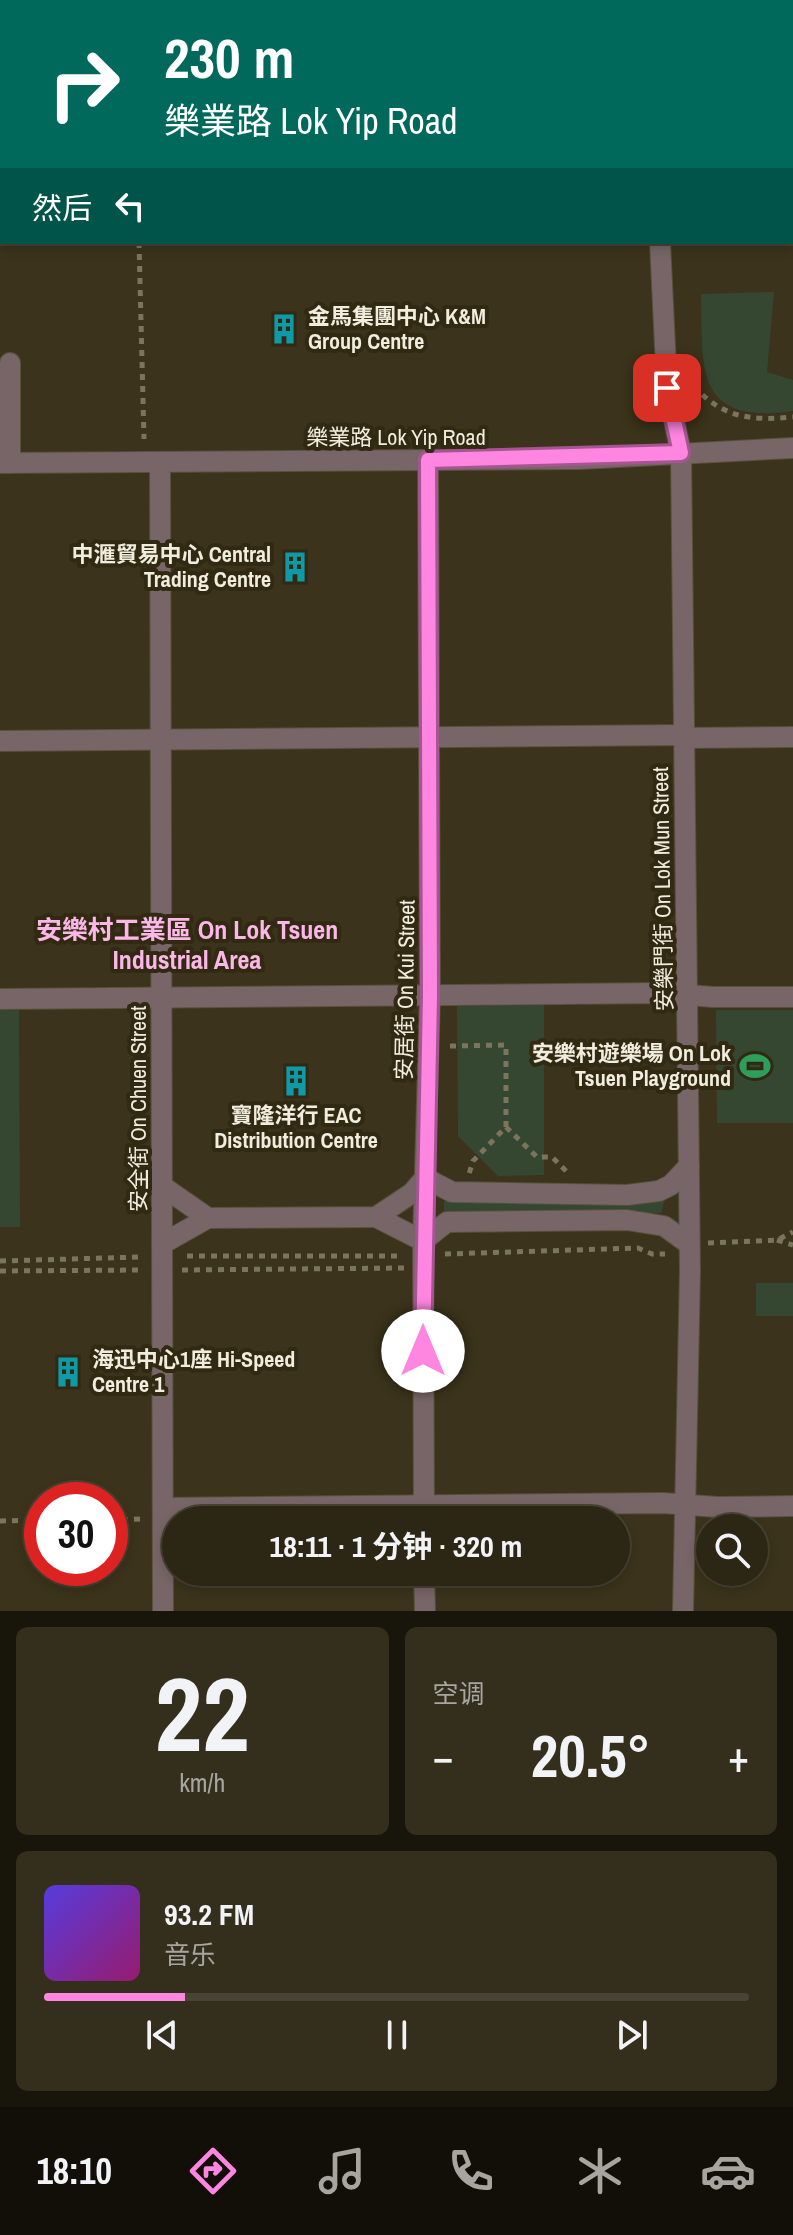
<!DOCTYPE html>
<html lang="zh">
<meta charset="utf-8">
<style>
body{margin:0;font-family:"Archivo Narrow","Noto Sans SC",sans-serif;background:#342e1d;color:#f1f3f6;height:100vh;display:flex;flex-direction:column;font-size:30px;white-space:nowrap}
*{box-sizing:border-box;margin:0}
p{font-size:26px;color:#a6a5a0}
.icon{flex:none;width:44px;height:44px;fill:none;stroke:currentColor;stroke-width:2;stroke-linecap:round;stroke-linejoin:round}
.map{position:relative;height:1611px;overflow:hidden}
.sheet{display:flex;flex-direction:column;gap:16px;padding:16px;background:#18150b;flex:1}
.sheet>*{flex:none}
.banner{position:absolute;left:0px;top:0px;width:794px;height:244px;box-shadow:0 4px 12px #0003,0 0 0 2px #484334;background:#00695c;color:#fff;overflow:hidden}
.controls{position:absolute;left:696px;top:1514px;display:grid;gap:16px}
.controls a{display:grid;place-items:center;width:72px;height:72px;border-radius:50%;background:#2c2614;box-shadow:0 4px 12px #0003,0 0 0 2px #484334;font-size:40px}
.speed{position:absolute;left:24px;top:1482px;display:flex;gap:16px;font-size:40px;font-weight:700;text-align:center}
.speed>*{display:grid;place-content:center;width:104px;height:104px;border-radius:50%;background:#2c2614;box-shadow:0 4px 12px #0003,0 0 0 2px #484334;line-height:1}
.speed .limit{border:12px solid #d22;background:#fff;color:#111}
.pin{position:absolute;display:grid;place-items:center;width:68px;height:68px;color:#fff;margin:-34px;border-radius:16px;box-shadow:0 4px 12px #0006}
.me{position:absolute;width:88px;margin:-44px;rotate:0deg;stroke-linejoin:round;filter:drop-shadow(0 0 6px #0008)}
.turn{display:flex;align-items:center;gap:28px;height:168px;padding:0 32px;font-size:36px}
.turn .icon{width:104px;height:104px;stroke-width:2.5}
.turn b{display:block;font-size:56px;line-height:68px}
.then{display:flex;align-items:center;height:76px;padding:0 32px;background:#0003;gap:16px;font-size:30px}
.big{font-size:60px;font-weight:700;line-height:1.1}
.sheet .tile{flex:1;display:flex;flex-direction:column;justify-content:center;gap:12px;min-width:0;padding:0 28px;border-radius:12px;background:#342e1d}
.sheet .dial{align-items:center;gap:0}
.dial b{font-size:104px;line-height:1}
.song{display:flex;align-items:center;gap:24px}
.cover{width:96px;height:96px;border-radius:12px;background:linear-gradient(135deg,hsl(250 70% 55%),hsl(320 70% 35%))}
.played{height:8px;border-radius:4px;background:linear-gradient(90deg,#fe85e0 20%,#484334 20%)}
.keys{display:flex;justify-content:space-around;direction:ltr}
.heat{display:flex;justify-content:space-between;align-items:center;font-size:44px;direction:ltr}
.sheet .tiles{flex:1;display:grid;gap:16px;grid-template-columns:1fr 1fr}
.tile:last-child{grid-column:span 2}
.trip{position:absolute;left:162px;top:1506px;width:468px;height:80px;border-radius:40px;background:#2c2614;box-shadow:0 4px 12px #0003,0 0 0 2px #484334;font-weight:700;line-height:80px;text-align:center}
.tab-bar{display:flex;height:128px;justify-content:space-around;align-items:center;background:#120f08;color:#a6a5a0}
.tab-bar .icon{width:56px;height:56px}
.tab-bar .selected{color:#fe85e0}
.tab-bar b{font-size:36px;color:#f1f3f6}
.map>svg:first-child{display:block}
</style>
<div class="map">
<svg width="793" height="1611" viewBox="0 0 793 1611">
<rect width="100%" height="100%" fill="#3b331b"/>
<g fill="#364731">
<path d="M774,292L767,372L793,380V411C693,425 703,368 701,294Z"/>
<path d="M544,1005V1175L498,1176L458,1136L457,1006Z"/>
<path d="M0,1010H19L20,1227H0Z"/>
<path d="M716,1010H793V1123H717Z"/>
<path d="M665,1199L661,1213L444,1211V1201L652,1202Z"/>
<rect x="756" y="1283" width="37" height="33"/>
</g>
<path fill="#506749" d="M0,0H258L0,5Z"/>
<g fill="none" stroke-linecap="round" stroke-linejoin="round">
<g stroke="#58513a" stroke-width="22">
<g id="minor">
<path d="M557,0V2"/>
<path d="M792,47L793,48"/>
<path d="M0,171H2"/>
<path d="M792,200H793"/>
<path d="M660,242L667,388L681,453L690,1271L683,1611"/>
<path d="M160,462L163,1611"/>
<path d="M0,463L580,459L793,448"/>
<path d="M10,463V363"/>
<path d="M684,738L793,737"/>
<path d="M0,741L684,735"/>
<path d="M0,999L663,993L713,997H793"/>
<path d="M162,1186L208,1218L376,1217L412,1193L425,1178L452,1192L627,1195L659,1191L671,1185L689,1166"/>
<path d="M376,1217L423,1241L447,1222L627,1220L664,1226L689,1244"/>
<path d="M162,1244L208,1218"/>
<path d="M163,1508L663,1503L717,1507L793,1506"/>
<path d="M424,1520L423,1241L430,995L428,460"/>
<path d="M424,1572L425,1611"/>
</g>
</g>
<g stroke="#7b7560" stroke-width="5" stroke-dasharray="6 6" stroke-linecap="butt">
<path d="M420,0V2"/>
<path d="M792,113L793,115"/>
<path d="M139,242L144,439"/>
<path d="M694,386C722,418 752,421 793,417"/>
<path d="M450,1046L506,1045V1127L473,1161L469,1174"/>
<path d="M506,1127L537,1157H552L567,1172"/>
<path d="M777,1240L793,1245"/>
<path d="M708,1243L777,1240L793,1232"/>
<path d="M445,1254L638,1248L652,1254H665"/>
<path d="M187,1256H401"/>
<path d="M0,1261L141,1257"/>
<path d="M182,1270L404,1268"/>
<path d="M0,1271L140,1270"/>
<path d="M110,1520L141,1519"/>
<path d="M0,1521L42,1520"/>
</g>
<use href="#minor" stroke="#786567" stroke-width="20"/>
</g>
<g fill="none" stroke-linecap="round" stroke-linejoin="round">
<g stroke="#a55692" stroke-width="20">
<path id="route" d="M423,1351L430,995L428,460L681,453L667,388"/>
</g>
<use href="#route" stroke="#fe85e0" stroke-width="14"/>
</g>
<defs>
<g id="building-bare" transform="scale(2.4)"><path d="M-4-6H4V6H1V3H-1V6H-4ZM-2.5-4.3h1.7v1.8h-1.7ZM.8-4.3h1.7v1.8H.8ZM-2.5-1h1.7V.8h-1.7ZM.8-1h1.7V.8H.8Z" fill="#0f9aa8" stroke="#312911" stroke-width="2.5" paint-order="stroke"/></g>
<g id="stadium-bare" transform="scale(2.4)"><path d="M0-5a6.5 5 0 1 0 0 10a6.5 5 0 1 0 0-10ZM-3.5-1.8h7v3.6h-7Z" fill="#2e9e5b" stroke="#312911" stroke-width="2.5" paint-order="stroke"/></g>
</defs>
<g fill-rule="evenodd">
<use href="#building-bare" x="284" y="329"/>
<use href="#building-bare" x="295" y="567"/>
<use href="#stadium-bare" x="755" y="1066"/>
<use href="#building-bare" x="296" y="1081"/>
<use href="#building-bare" x="68" y="1372"/>
</g>
<g text-anchor="middle" stroke-width="8" stroke-linejoin="round" paint-order="stroke">
<g font-size="22" font-weight="bold" fill="#f1edde" stroke="#312911" text-anchor="start">
<text x="308" y="324">金馬集團中心 K&amp;M<tspan x="308" dy="25">Group Centre</tspan></text>
<text x="271" y="562" text-anchor="end">中滙貿易中心 Central<tspan x="271" dy="25">Trading Centre</tspan></text>
<text x="731" y="1061" text-anchor="end">安樂村遊樂場 On Lok<tspan x="731" dy="25">Tsuen Playground</tspan></text>
<text x="296" y="1123" text-anchor="middle">寶隆洋行 EAC<tspan x="296" dy="25">Distribution Centre</tspan></text>
<text x="92" y="1367">海迅中心1座 Hi-Speed<tspan x="92" dy="25">Centre 1</tspan></text>
</g>
<g font-size="22" fill="#f1edde" stroke="#312911">
<text x="396" y="445">樂業路 Lok Yip Road</text>
<text transform="translate(662 889) rotate(-91)" y="8">安樂門街 On Lok Mun Street</text>
<text transform="translate(405 990) rotate(-89)" y="8">安居街 On Kui Street</text>
<text transform="translate(138 1109) rotate(-90)" y="8">安全街 On Chuen Street</text>
</g>
<g font-size="26" font-weight="bold" fill="#fbb7e7" stroke="#312911">
<text x="187" y="939">安樂村工業區 On Lok Tsuen<tspan x="187" dy="30">Industrial Area</tspan></text>
</g>
</g>
</svg>
<div class="controls">
<a><svg class="icon" aria-label="search" viewBox="0 0 24 24"><circle cx="10" cy="10" r="6"/><path d="M15 15l6 6"/></svg></a>
</div>
<div class="speed"><div class="limit">30</div></div>
<div class="pin" style="left:667px;top:388px;background:#d93025"><svg class="icon" aria-label="arrive" viewBox="0 0 24 24"><path d="M6 21V4h12l-3 4 3 4H6"/></svg></div>
<svg class="me" style="left:423px;top:1351px" viewBox="-20 -20 40 40"><circle r="19" fill="#fff"/><path d="M0-13L10 11 0 6-10 11z" fill="#fe85e0"/></svg>
<div class="trip">18:11 · 1 分钟 · 320 m</div>
<div class="banner">
<div class="turn"><svg class="icon" aria-label="right" viewBox="0 0 24 24"><path d="M7 20v-9h11M14 6l5 5-5 5"/></svg><div><b>230 m</b>樂業路 Lok Yip Road</div></div>
<div class="then">然后<svg class="icon" aria-label="left" viewBox="0 0 24 24"><path d="M17 20v-9H6M10 6l-5 5 5 5"/></svg></div>
</div>
</div>
<section class="sheet">
<div class="tiles">
<div class="tile dial"><b>22</b><p>km/h</p></div>
<div class="tile"><p>空调</p>
<div class="heat"><a>−</a><b class="big">20.5°</b><a>+</a></div>
</div>
<div class="tile">
<div class="song"><i class="cover"></i><div><b>93.2 FM</b><p>音乐</p></div></div>
<div class="played"></div>
<div class="keys"><svg class="icon" aria-label="previous" viewBox="0 0 24 24"><path d="M18 5L8 12l10 7zM5 5v14"/></svg><svg class="icon" aria-label="pause" viewBox="0 0 24 24"><path d="M8 5v14M16 5v14"/></svg><svg class="icon" aria-label="next" viewBox="0 0 24 24"><path d="M6 5l10 7-10 7zM19 5v14"/></svg></div>
</div>
</div>
</section>
<nav class="tab-bar">
<b>18:10</b>
<svg class="icon selected" aria-label="directions" viewBox="0 0 24 24"><path d="M12 3l9 9-9 9-9-9zM9 14v-3h6M13 9l2 2-2 2"/></svg>
<svg class="icon" aria-label="music" viewBox="0 0 24 24"><path d="M9 18V5l10-2v13"/><circle cx="6" cy="18" r="3"/><circle cx="16" cy="16" r="3"/></svg>
<svg class="icon" aria-label="phone" viewBox="0 0 24 24"><path d="M5 4h4l2 5-3 2q2 4 5 5l2-3 5 2v4C11 20 4 13 5 4z"/></svg>
<svg class="icon" aria-label="climate" viewBox="0 0 24 24"><path d="M12 3v18M4 7l16 10M4 17L20 7"/></svg>
<svg class="icon" aria-label="car" viewBox="0 0 24 24"><path d="M5 17H2v-5l4-1 3-4h7l3 4 3 1v5h-3M9 17h6M6 11h13"/><circle cx="7" cy="17" r="2"/><circle cx="17" cy="17" r="2"/></svg>
</nav>
